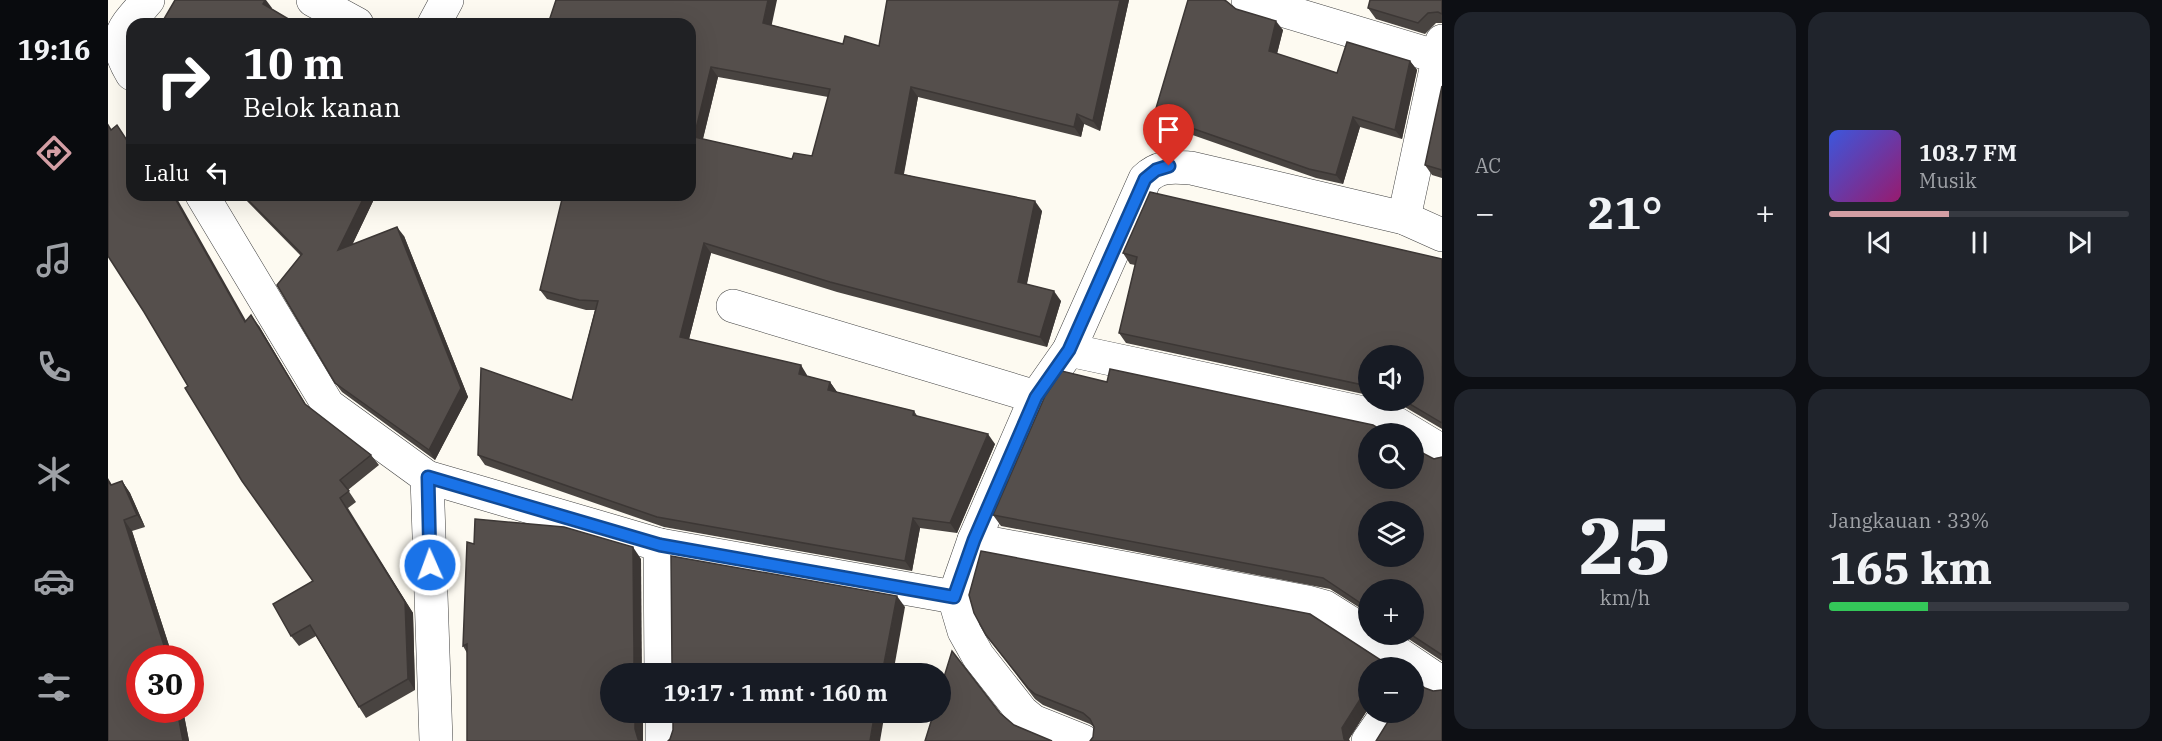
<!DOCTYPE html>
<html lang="id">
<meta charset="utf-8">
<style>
body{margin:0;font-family:"IBM Plex Serif",serif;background:#20242c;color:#f1f3f6;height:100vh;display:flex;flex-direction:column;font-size:22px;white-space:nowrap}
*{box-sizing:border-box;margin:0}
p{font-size:20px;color:#9ea1a6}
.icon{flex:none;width:33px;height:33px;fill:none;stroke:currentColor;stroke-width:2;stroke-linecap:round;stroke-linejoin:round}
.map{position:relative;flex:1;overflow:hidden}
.sheet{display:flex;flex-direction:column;gap:12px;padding:12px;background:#0d0f14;width:720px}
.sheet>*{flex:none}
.banner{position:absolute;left:18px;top:18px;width:570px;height:183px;border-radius:18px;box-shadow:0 6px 24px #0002;background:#202124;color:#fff;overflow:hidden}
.buttons{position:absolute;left:1250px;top:345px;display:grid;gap:12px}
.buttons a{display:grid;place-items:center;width:66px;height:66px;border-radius:50%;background:#171b24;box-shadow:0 6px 24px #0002;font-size:30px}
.speed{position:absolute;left:18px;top:645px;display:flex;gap:12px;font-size:30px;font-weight:700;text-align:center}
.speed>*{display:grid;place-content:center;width:78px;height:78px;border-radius:50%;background:#171b24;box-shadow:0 6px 24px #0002;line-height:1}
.speed .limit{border:9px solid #d22;background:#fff;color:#111}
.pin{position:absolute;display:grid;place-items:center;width:51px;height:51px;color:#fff;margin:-62px -26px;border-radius:50% 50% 50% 0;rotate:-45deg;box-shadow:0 0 6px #0007}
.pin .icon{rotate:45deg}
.me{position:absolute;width:66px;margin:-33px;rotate:358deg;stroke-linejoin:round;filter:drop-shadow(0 0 4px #0008)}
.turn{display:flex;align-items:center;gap:21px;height:126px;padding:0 18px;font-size:27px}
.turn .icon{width:78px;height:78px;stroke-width:2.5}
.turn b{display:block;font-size:42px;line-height:51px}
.then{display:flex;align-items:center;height:57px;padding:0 18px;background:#0003;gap:12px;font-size:22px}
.big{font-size:45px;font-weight:700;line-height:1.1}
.sheet .tile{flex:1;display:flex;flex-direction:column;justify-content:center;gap:9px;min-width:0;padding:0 21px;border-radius:18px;background:#20242c}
.sheet .dial{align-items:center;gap:0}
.dial b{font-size:78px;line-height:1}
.song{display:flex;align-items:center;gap:18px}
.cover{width:72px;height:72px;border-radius:9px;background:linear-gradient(135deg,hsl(230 70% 55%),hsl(320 70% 35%))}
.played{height:6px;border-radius:3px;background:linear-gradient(90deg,#d39ea4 40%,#363941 40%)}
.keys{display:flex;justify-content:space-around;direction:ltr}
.heat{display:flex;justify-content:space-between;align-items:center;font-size:33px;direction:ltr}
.charge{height:9px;border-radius:4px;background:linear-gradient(90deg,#34c759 33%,#363941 0)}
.sheet .tiles{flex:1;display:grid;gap:12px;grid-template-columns:repeat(2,1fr)}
.trip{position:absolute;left:492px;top:663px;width:351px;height:60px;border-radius:30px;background:#171b24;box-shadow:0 6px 24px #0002;font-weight:700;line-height:60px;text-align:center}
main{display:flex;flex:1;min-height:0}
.tabs{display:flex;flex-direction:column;width:108px;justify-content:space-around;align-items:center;background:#090b0e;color:#9ea1a6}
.tabs .icon{width:42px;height:42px}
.tabs .on{color:#d39ea4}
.tabs b{font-size:27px;color:#f1f3f6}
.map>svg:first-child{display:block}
</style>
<main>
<nav class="tabs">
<b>19:16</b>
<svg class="icon on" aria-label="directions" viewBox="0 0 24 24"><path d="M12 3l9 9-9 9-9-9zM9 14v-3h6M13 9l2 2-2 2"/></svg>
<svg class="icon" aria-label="music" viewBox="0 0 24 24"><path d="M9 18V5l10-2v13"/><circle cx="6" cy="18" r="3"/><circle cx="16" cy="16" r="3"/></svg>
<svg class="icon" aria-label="phone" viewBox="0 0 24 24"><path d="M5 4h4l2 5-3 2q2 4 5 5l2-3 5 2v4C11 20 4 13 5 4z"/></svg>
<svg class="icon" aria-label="climate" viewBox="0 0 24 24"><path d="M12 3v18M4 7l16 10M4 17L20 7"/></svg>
<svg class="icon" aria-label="car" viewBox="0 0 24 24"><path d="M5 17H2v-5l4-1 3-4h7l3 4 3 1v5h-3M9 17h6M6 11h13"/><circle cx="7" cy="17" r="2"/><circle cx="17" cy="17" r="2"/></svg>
<svg class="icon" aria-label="filters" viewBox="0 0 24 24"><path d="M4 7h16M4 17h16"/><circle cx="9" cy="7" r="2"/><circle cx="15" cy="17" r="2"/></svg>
</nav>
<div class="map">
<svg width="1334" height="741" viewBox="0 0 1334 741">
<rect width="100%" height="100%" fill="#fdfaf1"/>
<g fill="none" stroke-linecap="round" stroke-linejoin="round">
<g stroke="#414141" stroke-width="34">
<g id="street">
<path d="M205,0L249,24"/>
<path d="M1140,0L1330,57"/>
<path d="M326,24L339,0"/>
<path d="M24,74C2,37 15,29 40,0"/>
<path d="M94,195L220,405L319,477L552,545L846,597L866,540L1199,602L1217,607L1260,634"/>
<path d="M1296,218L1334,41"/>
<path d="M625,306L928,397"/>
<path d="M961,350L1279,418L1334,451"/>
<path d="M319,477L328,741"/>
<path d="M866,540L928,397L961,350L1037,179C1051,165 1065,167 1083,168L1296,218L1334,235"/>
<path d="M552,545L553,674"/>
<path d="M846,597L856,631L870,656L914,712L925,721L975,741"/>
<path d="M1261,634L1334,683"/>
<path d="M554,712V741"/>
<path d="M1260,741L1280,712"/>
</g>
</g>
<use href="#street" stroke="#fff" stroke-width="33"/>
</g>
<g fill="#494441" fill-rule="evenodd">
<path d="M448,0L664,25L735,44L771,46L779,0H1021L992,131L976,124L973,137L810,97L796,174L934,211L919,284L953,301L939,347L729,292L603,253L581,339L699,375V376L722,382L729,392L806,411L810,417L887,444L849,533L812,528L804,571L556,527L377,465L370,455L464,400L487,310H478L439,299L432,290L582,195ZM610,77L720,97L704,156L684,159L595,139Z"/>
<path d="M1334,0V23H1328L1317,34L1268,19L1260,8Z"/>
<path d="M1128,9L1175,30L1169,54L1229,73L1302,61L1309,70L1294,139L1252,127L1235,184L1208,178L1053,124L1046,115Z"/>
<path d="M1334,86V178L1324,175L1317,165Z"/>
<path d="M133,195H268L244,245L296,236L360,397L327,460L234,392L227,383L193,256Z"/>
<path d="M1015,253L1334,259V429L1285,400H1305L1260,356V395L1018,343L1011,333L1027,265L1022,264Z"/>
<path d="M36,312L138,321L151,326L198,406L263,455L271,465L240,490L248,502L240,508L305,613L307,690L258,718L251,707L208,636L191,646L183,636L205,581L80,386Z"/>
<path d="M1334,457V661L1293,634H1305L1260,590V613L1222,589L893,526L885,515Z"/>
<path d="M0,478L4,485L14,481L22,493L37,527L24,531L65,658H32V710H75L81,741H0Z"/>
<path d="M366,544L533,559L502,674L535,712V741L359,653L355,646Z"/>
<path d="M878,635L1260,668V709L1241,739L985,737L986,727L982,724L935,705L927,699Z"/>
</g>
<g fill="#3c3735">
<path d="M157,0H158L164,8L161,13L155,4Z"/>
<path d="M660,0H669L662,33L655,23Z"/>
<path d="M1012,0H1021L992,131L985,121Z"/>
<path d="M1168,21L1175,30L1167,61L1161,51Z"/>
<path d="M1302,61L1309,70L1294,139L1287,130Z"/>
<path d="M603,67L610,77L593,146L586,137Z"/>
<path d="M803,87L810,97L794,182L787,173Z"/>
<path d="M969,114L976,124L973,137L966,127Z"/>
<path d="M1245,117L1252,127L1235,184L1228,175Z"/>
<path d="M65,195H67L145,333L137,322Z"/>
<path d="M257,195H268L237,260L230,250Z"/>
<path d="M927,201L934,211L917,292L910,282Z"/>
<path d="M289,227L296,236L360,397L327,460L321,450Z"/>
<path d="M596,243L603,253L579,347L572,337Z"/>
<path d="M946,291L953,301L939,347L932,337Z"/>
<path d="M143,315L151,326L204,415L197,404Z"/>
<path d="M693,365L699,375L698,384L691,374Z"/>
<path d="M722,382L729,392L727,400L720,390Z"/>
<path d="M880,434L887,444L849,533L842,523Z"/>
<path d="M14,481L22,493L37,527L29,515Z"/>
<path d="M232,498L305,613L307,690L300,679Z"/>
<path d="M805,518L812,528L804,571L797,561Z"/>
<path d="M16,520L24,531L65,658H60Z"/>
<path d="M525,547L533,559L534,674H530L526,663Z"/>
<path d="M789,596L797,607L785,674H774Z"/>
<path d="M1258,690L1260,694V709L1241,739L1242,741H1237L1236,739L1234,728Z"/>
<path d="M69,710H75L81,741H75Z"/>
<path d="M527,712H535V741H531L530,739L527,729Z"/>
<path d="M767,712H777L772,741H762Z"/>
</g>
<g fill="#554f4c" stroke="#3c3735" stroke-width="1.5" fill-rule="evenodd">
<path d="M67,0H157L155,4L189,24H53Z"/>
<path d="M448,0H660L655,23L735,44L737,36L771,46L779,0H1012L985,121L969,114L966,127L803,87L787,173L927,201L910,282L946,291L932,337L722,282L596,243L572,337L693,365L691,374L722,382L720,390L806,411L805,415L880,434L842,523L805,518L797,561L549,517L370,455L373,368L464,400L490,301L471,300L432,290L455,195H582V24H440ZM603,67L722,89L704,156L686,153L684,159L586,137Z"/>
<path d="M1080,0H1116L1118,1L1128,9L1168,21L1161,51L1229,73L1239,42L1302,61L1287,130L1245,117L1228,175L1201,169L1046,115Z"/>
<path d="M1262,0H1334V14L1330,12L1320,13L1310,23L1260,8Z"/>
<path d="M1334,86V170L1317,165Z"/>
<path d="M0,125L3,130L9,125L24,148V195H65L137,322L143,315L197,404L263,455L232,480L241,491L232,498L297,602L300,679L251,707L202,625L183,636L165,604L205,581L134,481L77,388L80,386L36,312L0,256Z"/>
<path d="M1042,192L1334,259V423L1295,400H1305V356H1260V386L1011,333L1029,257L1015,253Z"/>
<path d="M135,195H257L230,250L289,227L353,388L321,450L227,383L169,285L194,254Z"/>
<path d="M1002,369L1265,425L1280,434H1260V478H1305V448L1326,459L1334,457V655L1302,634H1305V590H1260V608L1215,578L885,515L937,396L954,371L999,382ZM1260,512H1305V556H1260Z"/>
<path d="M0,481L3,485L14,481L29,515L16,520L60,658H32V710H69L75,741H0Z"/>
<path d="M367,519L456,527L525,547L526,663L530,674H502V712H527V729L530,739L532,741H359V644L355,646L359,542L366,544Z"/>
<path d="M873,551L1202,614L1285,668H1260V688L1258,690L1234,728L1236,739L1238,741H982L985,737L986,727L982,719L975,713L927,694L920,688L878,635L866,613L861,595Z"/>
<path d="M563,556L789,596L774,674H559L561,671L564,663Z"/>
<path d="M844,651L892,713L906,725L944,741H817L826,712H832V690Z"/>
<path d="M1305,681L1317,688L1325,691L1334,690V741H1268L1286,712H1305Z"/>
<path d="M565,712H767L762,741H560L562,739L565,730Z"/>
</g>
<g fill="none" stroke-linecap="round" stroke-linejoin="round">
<g stroke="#114b97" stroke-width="15">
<path id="route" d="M322,565L320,477L552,545L846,597L866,540L928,397L961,350L1037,179L1048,170L1061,166"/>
</g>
<use href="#route" stroke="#1a73e8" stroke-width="10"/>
</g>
</svg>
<div class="buttons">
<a><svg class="icon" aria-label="sound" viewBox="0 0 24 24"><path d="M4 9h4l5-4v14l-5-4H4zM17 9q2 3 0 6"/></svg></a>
<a><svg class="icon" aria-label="search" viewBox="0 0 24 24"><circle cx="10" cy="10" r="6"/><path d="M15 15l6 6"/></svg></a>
<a><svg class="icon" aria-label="layers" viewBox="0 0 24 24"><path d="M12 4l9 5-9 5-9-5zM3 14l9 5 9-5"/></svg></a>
<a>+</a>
<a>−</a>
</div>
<div class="speed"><div class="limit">30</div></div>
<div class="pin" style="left:1061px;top:166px;background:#d93025"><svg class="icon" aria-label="arrive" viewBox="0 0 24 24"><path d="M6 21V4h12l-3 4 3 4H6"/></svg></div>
<svg class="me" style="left:322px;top:565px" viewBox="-20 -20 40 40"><circle r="17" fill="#1a73e8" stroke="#fff" stroke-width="3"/><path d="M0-11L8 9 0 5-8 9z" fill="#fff"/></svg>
<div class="trip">19:17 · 1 mnt · 160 m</div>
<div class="banner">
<div class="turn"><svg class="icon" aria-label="right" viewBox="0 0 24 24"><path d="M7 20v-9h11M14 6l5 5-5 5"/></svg><div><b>10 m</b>Belok kanan</div></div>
<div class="then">Lalu<svg class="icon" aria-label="left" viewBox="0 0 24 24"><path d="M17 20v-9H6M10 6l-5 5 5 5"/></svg></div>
</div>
</div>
<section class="sheet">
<div class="tiles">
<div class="tile"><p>AC</p>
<div class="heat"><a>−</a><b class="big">21°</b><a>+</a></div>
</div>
<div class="tile">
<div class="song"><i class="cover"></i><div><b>103.7 FM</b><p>Musik</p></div></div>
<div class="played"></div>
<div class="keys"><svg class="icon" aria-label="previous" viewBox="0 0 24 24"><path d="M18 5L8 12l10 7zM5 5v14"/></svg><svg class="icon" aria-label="pause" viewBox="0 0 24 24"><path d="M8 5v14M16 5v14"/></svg><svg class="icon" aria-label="next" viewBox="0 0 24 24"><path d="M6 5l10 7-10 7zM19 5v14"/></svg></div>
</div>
<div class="tile dial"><b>25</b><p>km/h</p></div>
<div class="tile"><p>Jangkauan · 33%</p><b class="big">165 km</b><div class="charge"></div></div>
</div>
</section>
</main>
